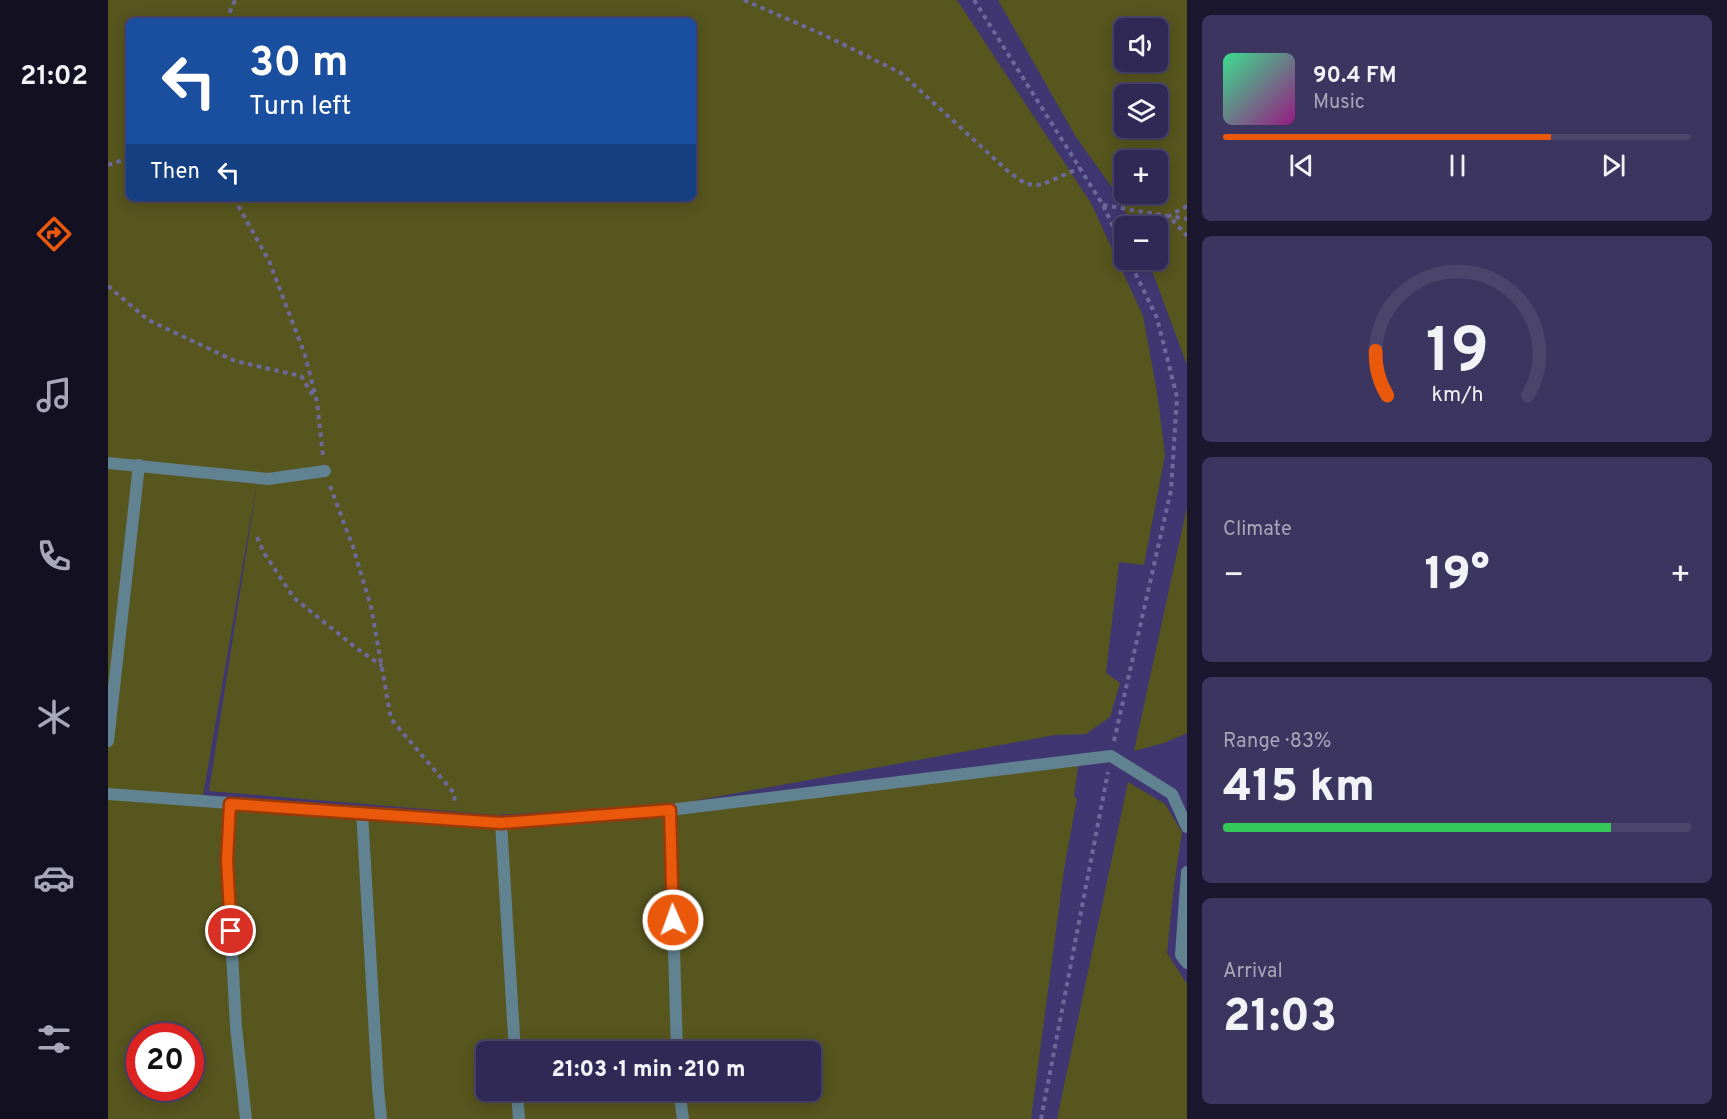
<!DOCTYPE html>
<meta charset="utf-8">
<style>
body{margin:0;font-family:Overpass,sans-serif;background:#3c3560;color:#f1f3f6;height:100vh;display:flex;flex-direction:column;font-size:22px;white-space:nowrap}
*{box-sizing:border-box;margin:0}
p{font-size:20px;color:#a8a6b9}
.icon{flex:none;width:33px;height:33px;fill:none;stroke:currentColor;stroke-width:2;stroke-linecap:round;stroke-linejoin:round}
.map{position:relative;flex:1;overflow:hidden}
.sheet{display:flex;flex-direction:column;gap:15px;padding:15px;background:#1a172f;width:540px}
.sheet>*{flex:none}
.banner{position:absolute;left:18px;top:18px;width:570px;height:183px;border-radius:9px;box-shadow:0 3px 15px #0003,0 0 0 2px #4b456c;background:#1a4fa0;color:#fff;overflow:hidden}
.buttons{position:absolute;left:1006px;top:18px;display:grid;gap:12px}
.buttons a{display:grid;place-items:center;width:54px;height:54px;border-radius:9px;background:#302956;box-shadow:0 3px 15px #0003,0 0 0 2px #4b456c;font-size:30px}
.speed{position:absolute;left:18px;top:1023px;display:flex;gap:12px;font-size:30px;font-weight:700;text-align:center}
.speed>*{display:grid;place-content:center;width:78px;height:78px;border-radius:50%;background:#302956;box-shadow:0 3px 15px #0003,0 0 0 2px #4b456c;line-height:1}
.speed .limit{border:9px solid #d22;background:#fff;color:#111}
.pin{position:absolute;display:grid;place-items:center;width:51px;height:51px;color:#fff;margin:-26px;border:3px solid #fff;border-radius:50%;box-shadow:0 2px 6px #0007}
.me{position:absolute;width:66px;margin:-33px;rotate:358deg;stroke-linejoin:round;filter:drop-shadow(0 0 4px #0008)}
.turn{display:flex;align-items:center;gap:21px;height:126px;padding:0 24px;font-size:27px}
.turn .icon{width:78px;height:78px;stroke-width:2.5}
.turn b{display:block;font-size:42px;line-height:51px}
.then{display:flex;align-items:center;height:57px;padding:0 24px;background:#0003;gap:12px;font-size:22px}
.big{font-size:45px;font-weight:800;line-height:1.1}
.sheet .widget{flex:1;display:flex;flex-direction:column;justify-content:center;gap:9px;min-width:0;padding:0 21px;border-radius:9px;background:#3c3560}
.sheet .dial{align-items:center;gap:0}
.dial svg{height:156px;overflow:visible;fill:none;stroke:#4b456c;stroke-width:7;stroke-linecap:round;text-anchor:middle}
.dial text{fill:#f1f3f6;stroke:none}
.song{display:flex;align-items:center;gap:18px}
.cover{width:72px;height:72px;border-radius:9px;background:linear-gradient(135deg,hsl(150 70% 55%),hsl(310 70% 35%))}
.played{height:6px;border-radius:3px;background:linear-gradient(90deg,#ea580c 70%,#4b456c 70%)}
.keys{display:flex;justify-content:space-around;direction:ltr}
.heat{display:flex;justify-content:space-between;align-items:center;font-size:33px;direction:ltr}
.charge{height:9px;border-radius:4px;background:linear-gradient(90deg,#34c759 83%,#4b456c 0)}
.trip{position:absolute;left:368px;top:1041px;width:345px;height:60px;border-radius:9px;background:#302956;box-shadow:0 3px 15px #0003,0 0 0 2px #4b456c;font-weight:800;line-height:60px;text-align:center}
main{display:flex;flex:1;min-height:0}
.menu{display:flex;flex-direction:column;width:108px;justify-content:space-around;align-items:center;background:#131022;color:#a8a6b9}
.menu .icon{width:42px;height:42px}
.menu .active{color:#ea580c}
.menu b{font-size:27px;color:#f1f3f6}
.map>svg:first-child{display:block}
</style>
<main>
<nav class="menu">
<b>21:02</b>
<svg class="icon active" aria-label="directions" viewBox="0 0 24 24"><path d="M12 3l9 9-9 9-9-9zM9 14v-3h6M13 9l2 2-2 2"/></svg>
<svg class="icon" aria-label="music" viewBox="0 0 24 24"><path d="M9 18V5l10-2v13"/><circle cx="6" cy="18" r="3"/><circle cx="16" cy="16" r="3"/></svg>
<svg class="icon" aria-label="phone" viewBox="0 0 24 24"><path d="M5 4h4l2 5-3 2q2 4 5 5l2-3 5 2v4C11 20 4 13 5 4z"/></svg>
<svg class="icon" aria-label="climate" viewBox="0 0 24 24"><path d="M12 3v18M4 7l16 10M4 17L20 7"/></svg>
<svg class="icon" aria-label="car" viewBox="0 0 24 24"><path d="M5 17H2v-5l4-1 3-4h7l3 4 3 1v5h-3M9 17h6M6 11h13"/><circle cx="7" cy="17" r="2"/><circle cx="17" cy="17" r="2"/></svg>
<svg class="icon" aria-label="filters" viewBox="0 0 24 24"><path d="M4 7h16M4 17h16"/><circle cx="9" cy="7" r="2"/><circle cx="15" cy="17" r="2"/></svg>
</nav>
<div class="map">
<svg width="1079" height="1119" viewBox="0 0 1079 1119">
<rect width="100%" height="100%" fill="#403772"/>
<g fill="#57561f" fill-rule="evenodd">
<path d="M0,0H849L983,203L1035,316L1049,392L1057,455L1036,565L1011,562L998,673L1012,683L1002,717L978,734L947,735L585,801L971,759L966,797L969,798L956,870L923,1119H0ZM21,21H585V198H21ZM151,471L101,791L388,815L540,806L393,823L94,801ZM32,1036H82V1088H32ZM378,1052H702V1090H378Z"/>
<path d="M890,0H1079V365L1040,260H1050V226H1024L1008,193L968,137ZM1017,28H1050V62H1017ZM1017,94H1050V128H1017ZM1017,160H1050V194H1017Z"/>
<path d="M1079,507V733L1056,743L1026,751Z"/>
<path d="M1020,782L1057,804L1074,832L1066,885L1059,953L1079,984V1119H949Z"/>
</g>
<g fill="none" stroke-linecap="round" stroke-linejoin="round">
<g stroke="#6e689b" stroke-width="4" stroke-dasharray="4.5 4.5" stroke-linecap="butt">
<path d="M636,0L716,35L793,73L902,173L918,184L933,185L972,168"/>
<path d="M866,0L995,205L1017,252"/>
<path d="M118,21L127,0"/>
<path d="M0,165L21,158"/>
<path d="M126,198L161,261L197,355L209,402L215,456"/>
<path d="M995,205L1061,216L1079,236"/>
<path d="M1079,206L1061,216L1079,219"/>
<path d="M0,286L40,320L127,361L193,376L207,399"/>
<path d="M222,486L245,547L263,607L283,719L346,793L347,804"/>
<path d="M149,537L156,553L186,598L247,647L274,666"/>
<path d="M1006,741L1063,490L1069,397L1049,318L1021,260"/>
<path d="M933,1119L1000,772"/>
</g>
<g stroke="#618291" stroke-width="12">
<path d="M0,463L160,479L217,471"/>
<path d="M0,741L31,465"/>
<path d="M0,794L393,823L562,810L1003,756L1064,794L1079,827"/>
<path d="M122,804L119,860L128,1027L138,1119"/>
<path d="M562,810L569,1052"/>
<path d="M254,812L270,1088L273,1119"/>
<path d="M393,823L407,1052"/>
<path d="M1079,872L1073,955L1079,963"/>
<path d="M409,1090L411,1119"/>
<path d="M571,1090L575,1119"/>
</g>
</g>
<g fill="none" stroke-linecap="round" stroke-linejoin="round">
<g stroke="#983908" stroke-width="15">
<path id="route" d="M123,931L119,860L122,804L393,823L562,810L565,920"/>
</g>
<use href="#route" stroke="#ea580c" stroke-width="10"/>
</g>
</svg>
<div class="buttons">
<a><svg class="icon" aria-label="sound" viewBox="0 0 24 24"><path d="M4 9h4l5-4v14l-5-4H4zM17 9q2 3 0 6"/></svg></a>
<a><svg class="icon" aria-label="layers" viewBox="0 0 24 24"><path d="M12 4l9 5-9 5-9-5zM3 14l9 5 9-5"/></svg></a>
<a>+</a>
<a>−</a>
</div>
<div class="speed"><div class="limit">20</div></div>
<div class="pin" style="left:123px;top:931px;background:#d93025"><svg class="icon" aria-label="arrive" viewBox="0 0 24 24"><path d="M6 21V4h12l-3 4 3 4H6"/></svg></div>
<svg class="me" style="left:565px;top:920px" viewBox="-20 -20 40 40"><circle r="17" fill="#ea580c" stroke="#fff" stroke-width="3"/><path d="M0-11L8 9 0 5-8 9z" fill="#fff"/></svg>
<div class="trip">21:03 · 1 min · 210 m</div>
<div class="banner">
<div class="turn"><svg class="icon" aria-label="left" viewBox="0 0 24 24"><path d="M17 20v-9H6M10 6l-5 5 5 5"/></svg><div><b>30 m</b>Turn left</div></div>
<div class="then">Then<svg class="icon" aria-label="left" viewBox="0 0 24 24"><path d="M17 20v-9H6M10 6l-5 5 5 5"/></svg></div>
</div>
</div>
<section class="sheet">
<div class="widget">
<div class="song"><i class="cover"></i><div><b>90.4 FM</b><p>Music</p></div></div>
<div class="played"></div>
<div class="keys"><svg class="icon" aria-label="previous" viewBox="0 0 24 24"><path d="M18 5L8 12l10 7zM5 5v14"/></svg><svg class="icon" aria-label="pause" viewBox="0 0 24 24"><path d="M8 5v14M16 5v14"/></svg><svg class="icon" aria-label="next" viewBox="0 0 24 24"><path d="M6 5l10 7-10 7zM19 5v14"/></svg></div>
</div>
<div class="widget dial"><svg viewBox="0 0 100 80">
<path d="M14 69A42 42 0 1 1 86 69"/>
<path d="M14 69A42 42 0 0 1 8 46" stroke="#ea580c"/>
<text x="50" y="56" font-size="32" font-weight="700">19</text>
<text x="50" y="72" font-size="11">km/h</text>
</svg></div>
<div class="widget"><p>Climate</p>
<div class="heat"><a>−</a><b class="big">19°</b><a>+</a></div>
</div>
<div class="widget"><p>Range · 83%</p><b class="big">415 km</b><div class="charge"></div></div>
<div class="widget"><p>Arrival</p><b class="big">21:03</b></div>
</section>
</main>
